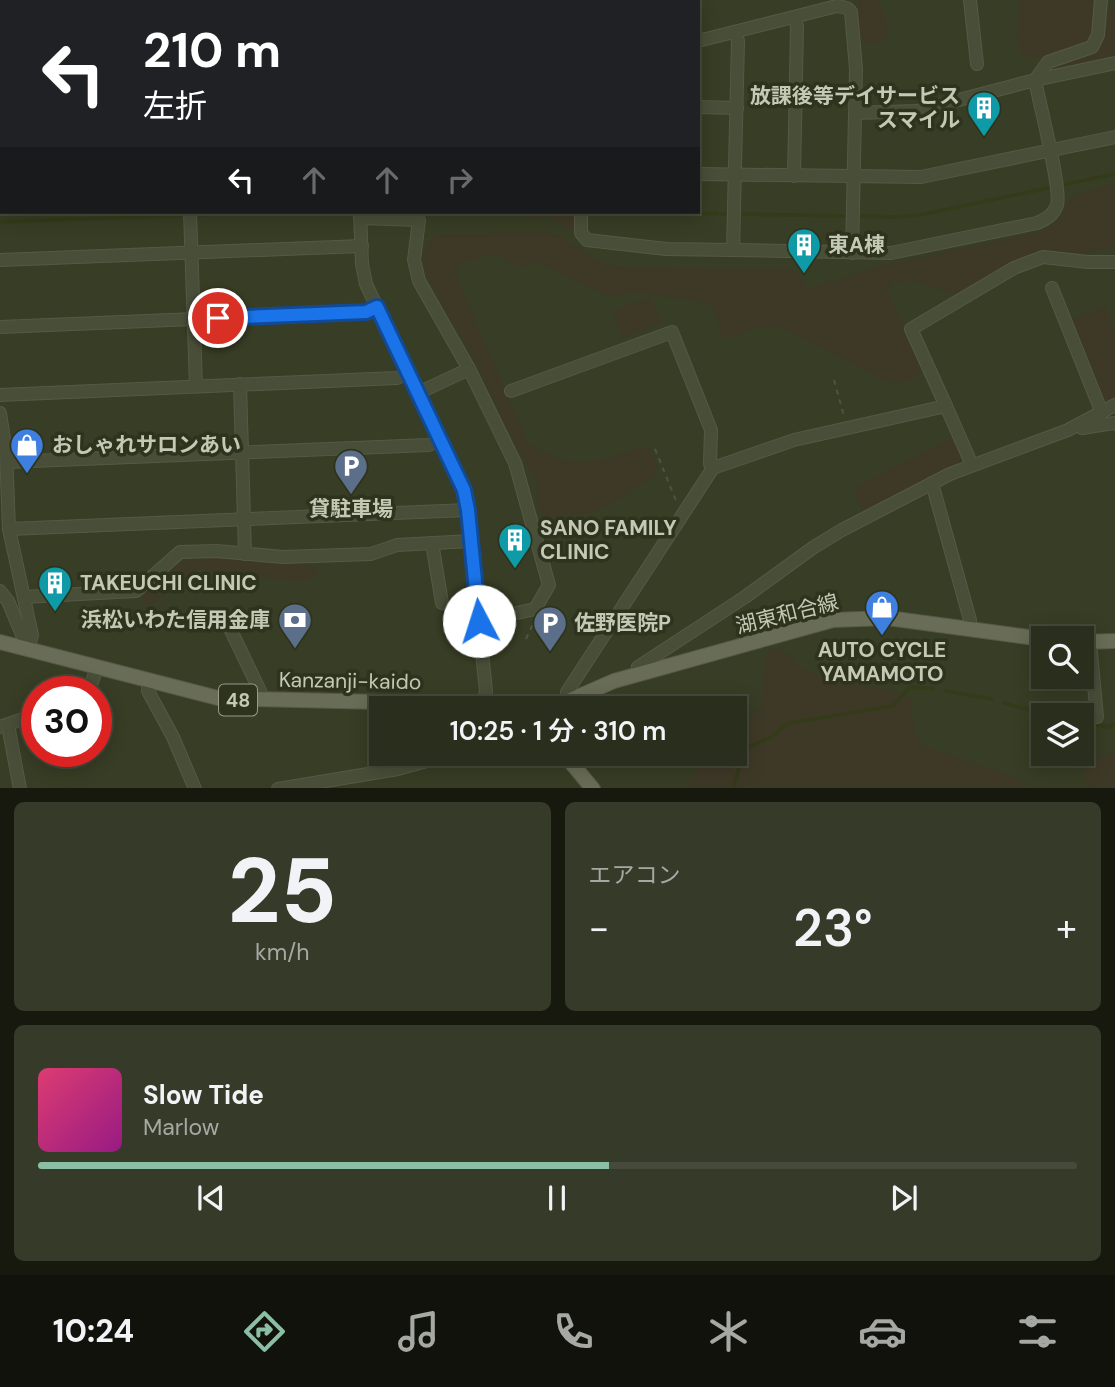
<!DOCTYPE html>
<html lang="ja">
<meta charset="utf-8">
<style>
body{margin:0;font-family:"DM Sans","Noto Sans JP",sans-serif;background:#363a29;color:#f1f3f6;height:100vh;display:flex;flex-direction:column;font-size:26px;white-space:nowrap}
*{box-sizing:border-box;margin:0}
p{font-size:23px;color:#a5a8a3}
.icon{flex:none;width:38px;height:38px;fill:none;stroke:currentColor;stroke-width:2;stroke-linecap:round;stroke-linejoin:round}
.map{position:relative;height:788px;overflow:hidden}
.drawer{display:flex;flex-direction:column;gap:14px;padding:14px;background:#17190f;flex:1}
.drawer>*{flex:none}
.top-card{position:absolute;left:0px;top:0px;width:700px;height:214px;box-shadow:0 4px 18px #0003,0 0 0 2px #464a3b;background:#202124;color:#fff;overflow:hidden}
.buttons{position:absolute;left:1031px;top:626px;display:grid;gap:14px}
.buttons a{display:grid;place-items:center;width:63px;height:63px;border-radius:0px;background:#2a2e1c;box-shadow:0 4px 18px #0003,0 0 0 2px #464a3b;font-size:35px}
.speed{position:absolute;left:21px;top:676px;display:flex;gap:14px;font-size:35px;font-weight:700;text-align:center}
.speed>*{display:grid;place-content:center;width:91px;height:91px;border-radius:50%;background:#2a2e1c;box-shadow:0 4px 18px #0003,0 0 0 2px #464a3b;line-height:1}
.speed .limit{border:10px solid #d22;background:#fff;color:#111}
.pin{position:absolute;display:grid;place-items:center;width:60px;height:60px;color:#fff;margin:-30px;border:4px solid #fff;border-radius:50%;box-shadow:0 2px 7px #0007}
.me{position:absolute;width:77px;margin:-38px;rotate:355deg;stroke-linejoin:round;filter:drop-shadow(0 0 5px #0008)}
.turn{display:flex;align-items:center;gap:24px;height:147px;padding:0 28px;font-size:32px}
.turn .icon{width:91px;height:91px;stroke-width:2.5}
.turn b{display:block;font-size:49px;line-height:60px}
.lanes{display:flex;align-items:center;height:66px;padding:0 28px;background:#0003;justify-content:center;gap:35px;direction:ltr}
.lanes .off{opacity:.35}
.big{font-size:52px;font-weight:600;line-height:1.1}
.drawer .tile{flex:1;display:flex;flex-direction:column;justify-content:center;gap:10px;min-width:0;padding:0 24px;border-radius:10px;background:#363a29}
.drawer .dial{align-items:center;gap:0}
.dial b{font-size:91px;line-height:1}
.song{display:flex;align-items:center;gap:21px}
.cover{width:84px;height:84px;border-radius:10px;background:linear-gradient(135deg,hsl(340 70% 55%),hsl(310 70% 35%))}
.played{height:7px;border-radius:4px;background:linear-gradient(90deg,#8abfa5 55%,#464a3b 55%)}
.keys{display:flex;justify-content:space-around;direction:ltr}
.heat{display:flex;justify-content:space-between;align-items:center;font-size:38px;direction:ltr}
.drawer .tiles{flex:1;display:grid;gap:14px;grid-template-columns:1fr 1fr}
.tile:last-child{grid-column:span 2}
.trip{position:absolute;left:369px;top:696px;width:378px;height:70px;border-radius:0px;background:#2a2e1c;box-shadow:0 4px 18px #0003,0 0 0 2px #464a3b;font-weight:600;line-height:70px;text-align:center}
.tab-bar{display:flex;height:112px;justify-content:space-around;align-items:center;background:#11120b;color:#a5a8a3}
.tab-bar .icon{width:49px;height:49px}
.tab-bar .active{color:#8abfa5}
.tab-bar b{font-size:32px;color:#f1f3f6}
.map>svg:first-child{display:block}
</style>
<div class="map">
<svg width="1115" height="789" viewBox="0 0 1115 789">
<rect width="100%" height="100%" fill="#383d25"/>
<g fill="#3e3927">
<path d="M857,0H878C883,14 891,26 885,40C854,56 859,20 857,0Z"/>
<path d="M1020,0H1095L1092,34L1088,42L1046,56L1024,57C1012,40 1021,19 1020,0Z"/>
<path d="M1112,8H1115V57L1053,69L1096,52L1102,44L1107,12Z"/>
<path d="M1115,184V247L1077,255L1050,253L954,294L912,280L890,283L888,292L920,362C922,383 898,385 883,380L780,327C759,322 746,333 726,339L721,334L713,308L707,303L635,292L609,296L545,266L539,264L516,266L497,255H490L460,263L456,270L457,278L528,443C556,463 585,467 618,455C628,452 639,445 649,447L658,469L655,475C636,487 616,504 595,511C585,515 574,514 563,515C557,515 548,517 542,513C531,504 542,489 536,478C532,472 527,466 524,460C500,418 483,373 458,331C447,311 400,247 439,235L544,231C572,236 587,261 615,267L789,270L799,275L807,287H814L876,267L1040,232C1063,222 1060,211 1074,195Z"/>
<path d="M505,212H577L576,234L551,218L532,219V217L509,215Z"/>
<path d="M651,297L661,323L623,338L613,311Z"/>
<path d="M1105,306L1115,331V398L1102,407L1068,321Z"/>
<path d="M953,437L964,460L962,463L866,511L861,508L855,493L857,486Z"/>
<path d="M215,557L282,564L305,563L316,568L317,574L313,578L300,581L212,572L200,568L153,603L148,604L143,602L144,592C173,566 174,558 215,557Z"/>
<path d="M774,649C790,649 796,665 809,672C837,687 882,682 910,697C915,713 909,735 924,746L1017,778L1030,788H682L700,768V754H735V717L758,711L762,706L765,660L768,653Z"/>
<path d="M1086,754L1115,756V788H1086L1083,767Z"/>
</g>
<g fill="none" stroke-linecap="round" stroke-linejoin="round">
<g stroke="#333b19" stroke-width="3.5">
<path d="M1062,185L1115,174"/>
<path d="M663,212L730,214"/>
<path d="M738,214L849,216"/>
<path d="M195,215L270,212"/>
<path d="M857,216L895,217L920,215L1052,187"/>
<path d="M0,222L185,215"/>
<path d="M946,691L992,699"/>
<path d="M1004,703L1050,716"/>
<path d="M1082,722L1108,727L1115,724"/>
<path d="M733,789L744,749L771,737L789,723L893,706L910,687L933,689"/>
</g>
<g stroke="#555a45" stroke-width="14">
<g id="minor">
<path d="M572,0L575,2"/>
<path d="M970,0L977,64"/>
<path d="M47,2V0"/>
<path d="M396,2L404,0"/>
<path d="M698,41L837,6L847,8L851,12L856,69L852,253"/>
<path d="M0,51H2"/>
<path d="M698,107L737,108"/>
<path d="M0,113H2"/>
<path d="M855,113L917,111L1035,80L1115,63"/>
<path d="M698,174L921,177L1115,137"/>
<path d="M794,176L797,27L795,17"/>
<path d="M0,181H2"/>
<path d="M190,212L196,386"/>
<path d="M360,212L362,264L366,284L466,497L486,691L483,706"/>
<path d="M581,212V233L587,240L666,249L733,250L738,41L735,32"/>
<path d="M360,218L419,220L414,260L419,281L469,369L515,463L549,585L535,609L479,621"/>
<path d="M733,250L891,253L1037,223C1046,219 1054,215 1057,205C1062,189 1039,102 1035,80L1048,62L1092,47L1098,35L1101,0"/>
<path d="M0,260L362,246"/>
<path d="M1052,288L1102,413"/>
<path d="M0,327L365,312L377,307"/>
<path d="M240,384L245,554"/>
<path d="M511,391L672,332L711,430L710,464L713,468"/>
<path d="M418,393L469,369"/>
<path d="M0,395L397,378L408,373"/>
<path d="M946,406L911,329L1014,268L1043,257L1088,262H1115"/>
<path d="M0,413L6,452L9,529L32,635L28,649"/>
<path d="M1082,428L1115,423"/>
<path d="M7,462L429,445L440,440"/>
<path d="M932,483L970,620L968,629"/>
<path d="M9,529L468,510"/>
<path d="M432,543L442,603"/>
<path d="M0,591L8,601L28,649"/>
<path d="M24,597L136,591L180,552L216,551L283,557L371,554L397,545L471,541"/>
<path d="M226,620L260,691L259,700"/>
<path d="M1090,642L1097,717"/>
<path d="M640,674L638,667L745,597L814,547L842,530L950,474L1068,430L1115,405"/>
<path d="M149,681L148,691L173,737L195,789"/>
<path d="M89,691L97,667"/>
<path d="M570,699L567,692L713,468L794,440L946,406L972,465"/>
<path d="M8,725L20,789"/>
<path d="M0,727L37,714"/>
<path d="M278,789L398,769L452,754"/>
</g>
</g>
<g stroke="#555a45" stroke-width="16">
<g id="major">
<path d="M0,642L218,698L464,704L495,709"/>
<path d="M1082,642L1115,641"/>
<path d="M550,709L614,681L833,620L888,618L1043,639"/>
<path d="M564,754L593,789"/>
</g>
</g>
<g stroke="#565040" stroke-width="2" stroke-dasharray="5 5" stroke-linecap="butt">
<path d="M834,380L844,416"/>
<path d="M655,449L677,503"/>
<path d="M526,639L532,626L531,621"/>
</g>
<use href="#minor" stroke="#494e39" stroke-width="12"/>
<use href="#major" stroke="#696d57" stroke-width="14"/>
</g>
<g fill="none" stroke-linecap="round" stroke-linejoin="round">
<g stroke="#114b97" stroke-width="18">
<path id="route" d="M218,318L366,312L377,307L464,490L468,510L479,621"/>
</g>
<use href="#route" stroke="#1a73e8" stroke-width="12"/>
</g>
<defs>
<g id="building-pin" transform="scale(1.75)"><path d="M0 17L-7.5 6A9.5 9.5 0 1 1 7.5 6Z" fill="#0f9aa8" stroke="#2e331e"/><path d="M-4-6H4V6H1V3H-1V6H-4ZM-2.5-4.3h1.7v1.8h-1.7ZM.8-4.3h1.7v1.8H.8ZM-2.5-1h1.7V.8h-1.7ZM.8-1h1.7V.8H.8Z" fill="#fff"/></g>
<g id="shop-pin" transform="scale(1.75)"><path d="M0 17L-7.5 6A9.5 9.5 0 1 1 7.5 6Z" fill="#3f7fe0" stroke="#2e331e"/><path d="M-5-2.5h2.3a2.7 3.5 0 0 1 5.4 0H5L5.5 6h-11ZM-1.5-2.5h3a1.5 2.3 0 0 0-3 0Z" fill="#fff"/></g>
<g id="parking-pin" transform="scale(1.75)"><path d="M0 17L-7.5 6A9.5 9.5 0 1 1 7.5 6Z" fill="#5c6f8a" stroke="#2e331e"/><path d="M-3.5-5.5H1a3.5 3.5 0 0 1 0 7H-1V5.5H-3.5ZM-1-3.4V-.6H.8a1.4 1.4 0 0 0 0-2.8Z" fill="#fff"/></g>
<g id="bank-pin" transform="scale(1.75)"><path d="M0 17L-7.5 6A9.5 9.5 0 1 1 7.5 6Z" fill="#5c6f8a" stroke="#2e331e"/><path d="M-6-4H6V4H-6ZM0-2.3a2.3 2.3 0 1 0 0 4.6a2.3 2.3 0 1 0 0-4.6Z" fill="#fff"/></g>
</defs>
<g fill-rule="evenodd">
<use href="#building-pin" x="984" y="108"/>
<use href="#building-pin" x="804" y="245"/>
<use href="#shop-pin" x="27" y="445"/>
<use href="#parking-pin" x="351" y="466"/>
<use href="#building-pin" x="515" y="540"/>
<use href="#building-pin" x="55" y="583"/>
<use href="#shop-pin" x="882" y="607"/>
<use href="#bank-pin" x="295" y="620"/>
<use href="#parking-pin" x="550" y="623"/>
</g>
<g text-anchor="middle" stroke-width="7" stroke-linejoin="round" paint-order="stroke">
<rect fill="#2e331e" stroke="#979b88" stroke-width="2" x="219" y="684.5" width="38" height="31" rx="5"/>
<g font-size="19" font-weight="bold" fill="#c4c8b5">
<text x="238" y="707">48</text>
</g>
<g font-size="21" font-weight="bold" fill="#c4c8b5" stroke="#2e331e" text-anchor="start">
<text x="960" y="103" text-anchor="end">放課後等デイサービス<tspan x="960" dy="24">スマイル</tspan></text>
<text x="828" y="252">東A棟</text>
<text x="52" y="452">おしゃれサロンあい</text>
<text x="351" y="516" text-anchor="middle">貸駐車場</text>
<text x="540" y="535">SANO FAMILY<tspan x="540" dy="24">CLINIC</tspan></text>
<text x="80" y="590">TAKEUCHI CLINIC</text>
<text x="270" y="627" text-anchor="end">浜松いわた信用金庫</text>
<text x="574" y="630">佐野医院P</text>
<text x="882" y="657" text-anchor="middle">AUTO CYCLE<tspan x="882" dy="24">YAMAMOTO</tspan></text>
</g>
<g font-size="21" fill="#c4c8b5" stroke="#2e331e">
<text transform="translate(787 614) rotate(-14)" y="7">湖東和合線</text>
<text transform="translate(350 681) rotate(1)" y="7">Kanzanji-kaido</text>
</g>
</g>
</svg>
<div class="buttons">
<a><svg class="icon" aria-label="search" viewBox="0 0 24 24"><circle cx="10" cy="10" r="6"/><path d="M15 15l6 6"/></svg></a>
<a><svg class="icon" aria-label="layers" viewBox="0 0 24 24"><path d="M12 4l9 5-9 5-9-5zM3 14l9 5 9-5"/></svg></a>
</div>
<div class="speed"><div class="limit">30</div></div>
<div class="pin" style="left:218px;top:318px;background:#d93025"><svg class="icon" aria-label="arrive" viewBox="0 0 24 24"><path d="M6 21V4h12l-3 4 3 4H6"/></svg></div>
<svg class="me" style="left:479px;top:621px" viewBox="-20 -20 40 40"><circle r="19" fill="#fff"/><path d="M0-13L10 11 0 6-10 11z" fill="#1a73e8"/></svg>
<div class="trip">10:25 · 1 分 · 310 m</div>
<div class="top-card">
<div class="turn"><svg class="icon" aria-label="left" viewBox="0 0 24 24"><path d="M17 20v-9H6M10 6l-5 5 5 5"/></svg><div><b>210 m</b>左折</div></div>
<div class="lanes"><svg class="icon" aria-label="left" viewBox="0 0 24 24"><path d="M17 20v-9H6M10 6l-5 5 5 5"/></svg><svg class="icon off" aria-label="ahead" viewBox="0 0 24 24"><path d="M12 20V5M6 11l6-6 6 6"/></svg><svg class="icon off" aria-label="ahead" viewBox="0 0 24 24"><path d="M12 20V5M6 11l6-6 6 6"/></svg><svg class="icon off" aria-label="right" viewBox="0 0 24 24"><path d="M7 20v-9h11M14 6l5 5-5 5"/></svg></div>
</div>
</div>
<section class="drawer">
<div class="tiles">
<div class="tile dial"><b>25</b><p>km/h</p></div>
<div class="tile"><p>エアコン</p>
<div class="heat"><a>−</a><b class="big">23°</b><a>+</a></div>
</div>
<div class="tile">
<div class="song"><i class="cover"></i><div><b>Slow Tide</b><p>Marlow</p></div></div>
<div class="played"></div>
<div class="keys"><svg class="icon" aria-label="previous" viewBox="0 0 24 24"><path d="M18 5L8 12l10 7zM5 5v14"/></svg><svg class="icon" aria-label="pause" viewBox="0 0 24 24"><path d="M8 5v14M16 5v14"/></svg><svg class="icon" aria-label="next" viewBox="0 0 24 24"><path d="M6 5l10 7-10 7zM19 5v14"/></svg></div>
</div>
</div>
</section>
<nav class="tab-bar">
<b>10:24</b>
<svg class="icon active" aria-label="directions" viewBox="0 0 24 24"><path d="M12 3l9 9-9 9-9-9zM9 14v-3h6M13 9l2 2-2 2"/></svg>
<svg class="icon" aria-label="music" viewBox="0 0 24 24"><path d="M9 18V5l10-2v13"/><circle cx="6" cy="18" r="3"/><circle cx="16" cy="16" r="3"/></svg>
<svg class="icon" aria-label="phone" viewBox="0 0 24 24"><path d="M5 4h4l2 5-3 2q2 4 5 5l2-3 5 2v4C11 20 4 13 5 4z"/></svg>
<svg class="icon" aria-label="climate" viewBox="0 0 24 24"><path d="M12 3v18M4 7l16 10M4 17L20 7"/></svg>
<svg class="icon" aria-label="car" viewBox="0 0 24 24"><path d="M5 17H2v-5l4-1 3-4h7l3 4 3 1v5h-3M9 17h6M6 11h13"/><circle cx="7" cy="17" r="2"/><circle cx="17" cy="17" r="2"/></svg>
<svg class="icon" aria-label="filters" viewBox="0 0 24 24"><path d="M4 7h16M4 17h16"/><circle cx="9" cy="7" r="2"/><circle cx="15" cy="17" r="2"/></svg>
</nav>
